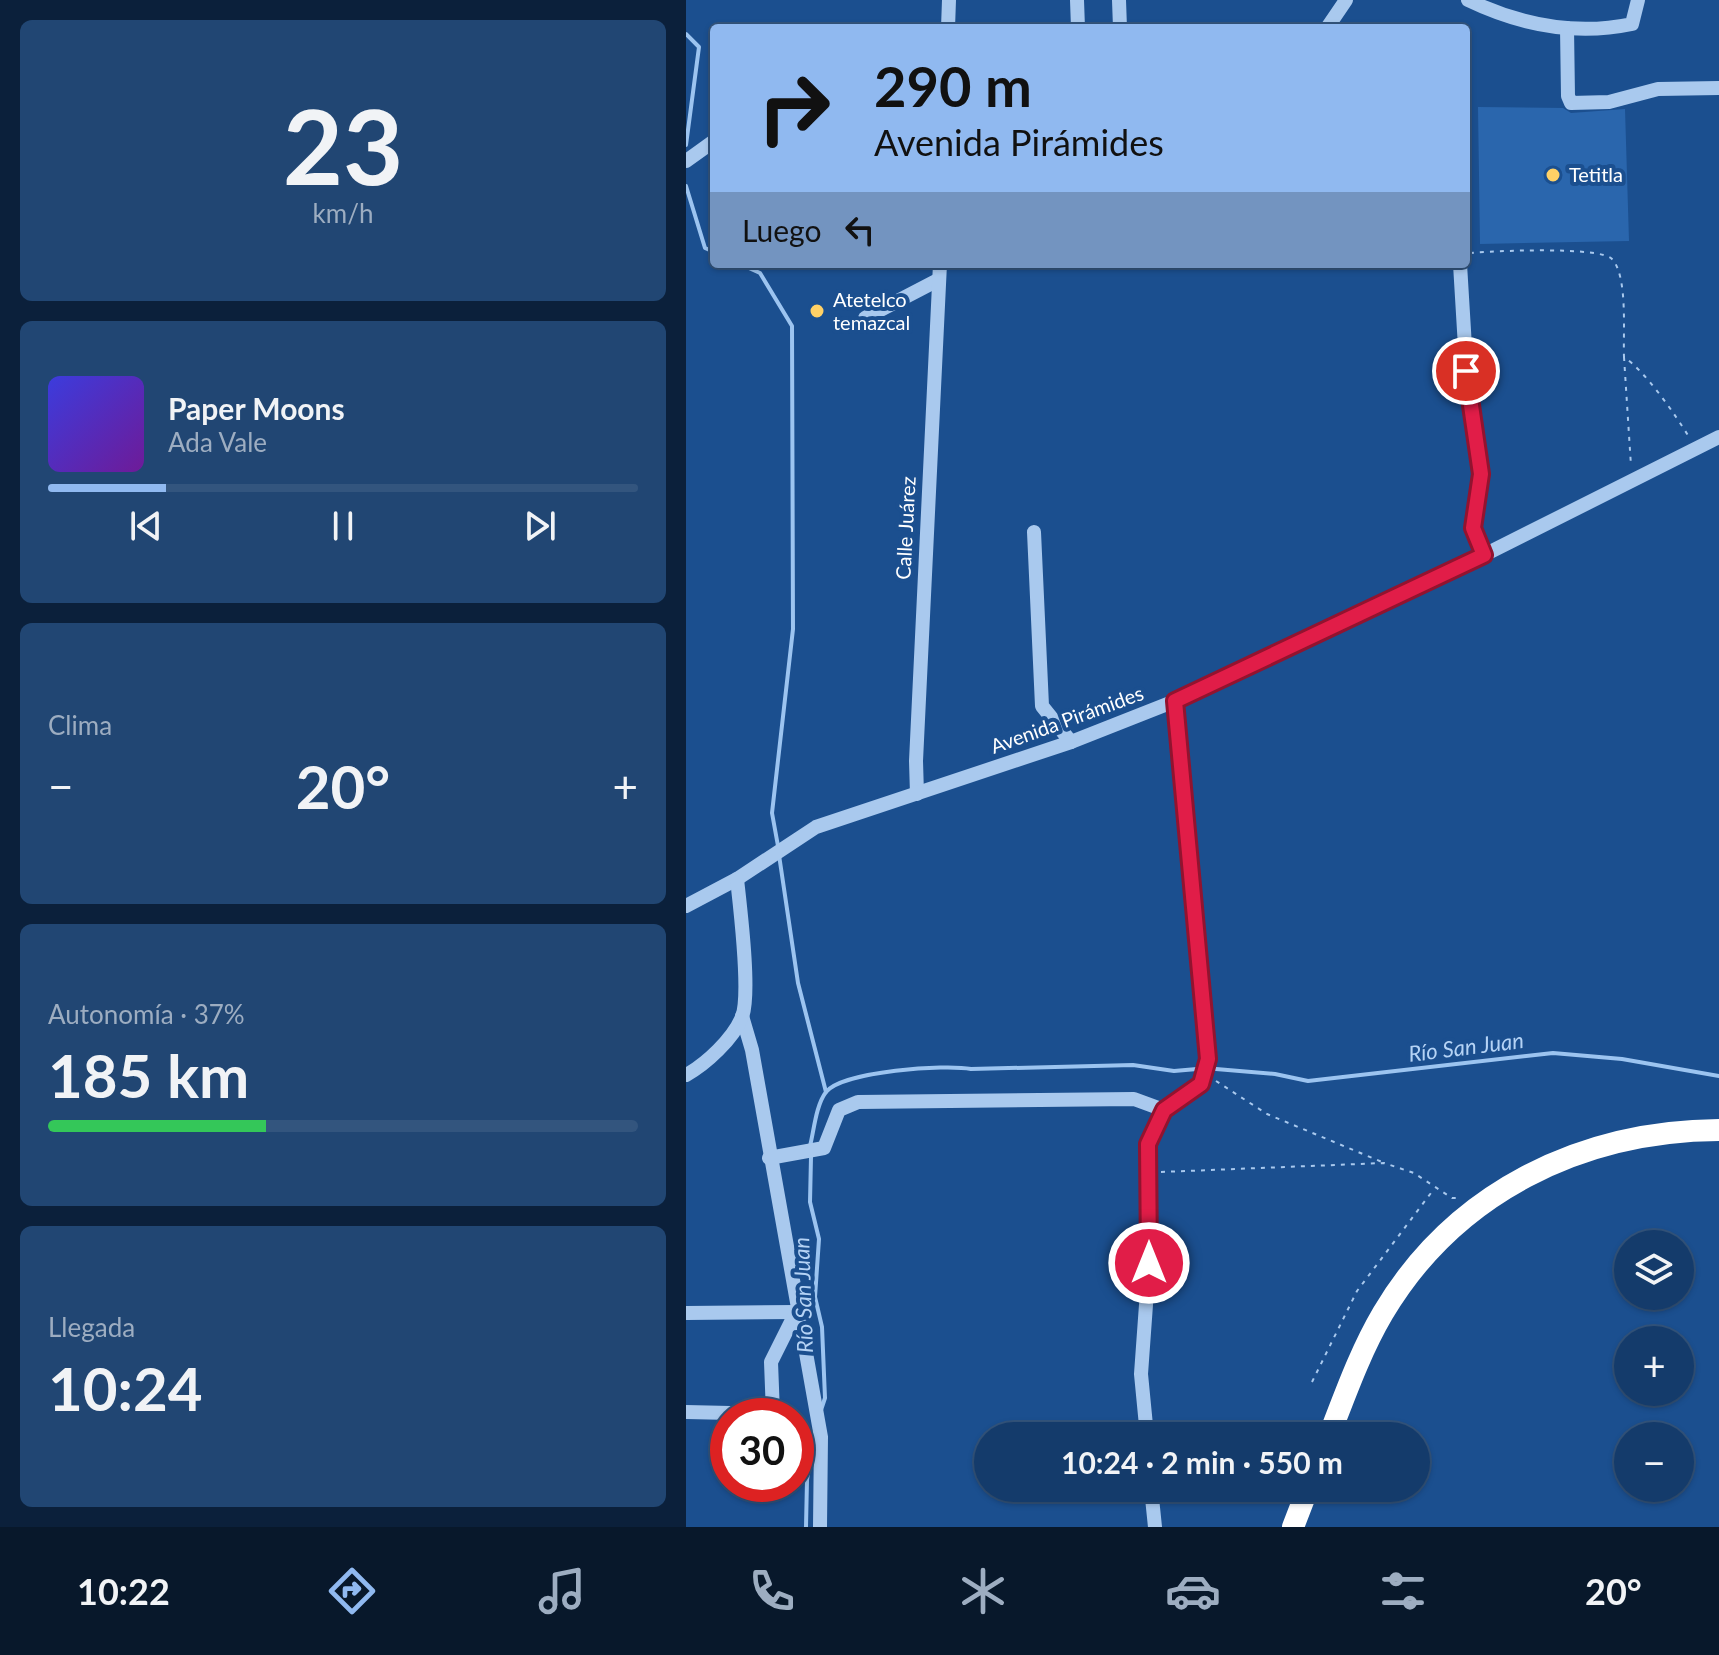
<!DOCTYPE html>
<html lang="es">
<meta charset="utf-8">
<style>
body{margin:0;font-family:Lato,sans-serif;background:#214673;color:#f1f3f6;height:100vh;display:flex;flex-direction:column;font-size:30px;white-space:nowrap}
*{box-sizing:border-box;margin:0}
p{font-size:26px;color:#9dadc1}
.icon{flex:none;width:44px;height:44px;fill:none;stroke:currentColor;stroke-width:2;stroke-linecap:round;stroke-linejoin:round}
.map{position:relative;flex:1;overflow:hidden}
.drawer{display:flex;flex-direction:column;gap:20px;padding:20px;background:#0b203b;width:686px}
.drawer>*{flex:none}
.hud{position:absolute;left:24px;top:24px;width:760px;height:244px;border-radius:8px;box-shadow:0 2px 6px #0004,0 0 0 2px #33557e;background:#90b9f0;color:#111;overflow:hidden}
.fabs{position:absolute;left:928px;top:1230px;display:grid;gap:16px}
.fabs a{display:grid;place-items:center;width:80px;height:80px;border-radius:50%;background:#143b6b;box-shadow:0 2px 6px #0004,0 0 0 2px #33557e;font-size:40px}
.speed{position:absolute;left:24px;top:1398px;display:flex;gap:16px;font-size:40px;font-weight:700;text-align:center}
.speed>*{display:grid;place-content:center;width:104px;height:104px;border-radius:50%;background:#143b6b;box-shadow:0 2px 6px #0004,0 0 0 2px #33557e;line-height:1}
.speed .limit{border:12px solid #d22;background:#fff;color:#111}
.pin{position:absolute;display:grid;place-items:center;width:68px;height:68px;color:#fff;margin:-34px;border:4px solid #fff;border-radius:50%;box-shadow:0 2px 8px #0007}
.me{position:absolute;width:88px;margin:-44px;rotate:0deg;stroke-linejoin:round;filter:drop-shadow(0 0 6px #0008)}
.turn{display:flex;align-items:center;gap:28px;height:168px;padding:0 32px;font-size:36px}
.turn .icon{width:104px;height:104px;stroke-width:2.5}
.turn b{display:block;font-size:56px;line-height:68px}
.then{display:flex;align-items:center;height:76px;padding:0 32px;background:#0003;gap:16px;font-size:30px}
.big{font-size:60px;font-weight:700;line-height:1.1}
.drawer .tile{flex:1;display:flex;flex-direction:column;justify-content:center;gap:12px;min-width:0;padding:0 28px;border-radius:12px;background:#214673}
.drawer .dial{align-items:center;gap:0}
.dial b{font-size:104px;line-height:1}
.song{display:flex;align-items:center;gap:24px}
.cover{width:96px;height:96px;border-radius:12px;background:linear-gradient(135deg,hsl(240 70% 55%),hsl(280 70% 35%))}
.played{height:8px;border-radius:4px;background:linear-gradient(90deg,#90b9f0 20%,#33557e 20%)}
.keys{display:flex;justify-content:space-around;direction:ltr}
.heat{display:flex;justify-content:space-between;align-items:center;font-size:44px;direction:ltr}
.charge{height:12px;border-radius:6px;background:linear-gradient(90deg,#34c759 37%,#33557e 0)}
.trip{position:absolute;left:288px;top:1422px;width:456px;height:80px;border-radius:40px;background:#143b6b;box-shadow:0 2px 6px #0004,0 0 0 2px #33557e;font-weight:700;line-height:80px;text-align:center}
.menu{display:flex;height:128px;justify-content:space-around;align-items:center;background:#08182b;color:#9dadc1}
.menu .icon{width:56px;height:56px}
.menu .current{color:#90b9f0}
.menu b{font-size:36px;color:#f1f3f6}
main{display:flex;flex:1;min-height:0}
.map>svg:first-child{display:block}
</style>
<main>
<section class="drawer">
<div class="tile dial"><b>23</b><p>km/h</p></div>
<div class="tile">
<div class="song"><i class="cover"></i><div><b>Paper Moons</b><p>Ada Vale</p></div></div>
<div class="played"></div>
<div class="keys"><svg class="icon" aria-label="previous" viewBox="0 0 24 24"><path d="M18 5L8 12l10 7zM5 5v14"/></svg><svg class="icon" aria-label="pause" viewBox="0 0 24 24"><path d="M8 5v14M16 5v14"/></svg><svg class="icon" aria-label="next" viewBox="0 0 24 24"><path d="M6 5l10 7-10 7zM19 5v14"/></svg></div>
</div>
<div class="tile"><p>Clima</p>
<div class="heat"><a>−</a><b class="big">20°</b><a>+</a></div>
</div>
<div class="tile"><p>Autonomía · 37%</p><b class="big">185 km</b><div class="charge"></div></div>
<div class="tile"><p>Llegada</p><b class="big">10:24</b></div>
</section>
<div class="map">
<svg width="1033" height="1527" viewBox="0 0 1033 1527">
<rect width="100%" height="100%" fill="#1b4f8f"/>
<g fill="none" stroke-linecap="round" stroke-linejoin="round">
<g stroke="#9cc4f0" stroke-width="4">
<path d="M0,34L13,47L0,145"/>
<path d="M0,186L19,248L28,252"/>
<path d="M54,264L74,273L106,326L107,629L86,813L92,846"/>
<path d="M93,855L112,983L140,1092"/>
<path d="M530,1069L589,1074L622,1081L867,1053L936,1059L1033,1076"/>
<path d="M124,1146C128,1130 130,1105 140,1092C157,1071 260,1064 285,1069L447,1065L488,1071L511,1069"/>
<path d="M125,1157L124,1202L133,1239L129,1297L136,1327L139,1398L135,1410"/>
<path d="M120,1527L121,1480L129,1430"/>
</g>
</g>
<path fill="#2a66ad" d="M792,107L877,108L885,113L939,109L943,241L794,244Z"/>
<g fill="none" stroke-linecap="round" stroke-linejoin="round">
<g stroke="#a9c9ee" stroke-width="2" stroke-dasharray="4 6" stroke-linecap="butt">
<path d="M784,253C805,251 914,246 926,259C942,276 937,333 938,357C959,371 989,414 1003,437"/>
<path d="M938,357L945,466"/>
<path d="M530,1081L581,1114L696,1162"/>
<path d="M475,1172L698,1163L728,1173L766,1198H775"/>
<path d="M626,1382L671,1291L748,1189"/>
</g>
<g stroke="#a9c9ee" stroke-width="14">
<path d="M391,0L392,28"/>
<path d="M433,0L434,28"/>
<path d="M782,0C834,25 889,36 946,24L952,0"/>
<path d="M262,28L263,0"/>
<path d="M641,28L660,0"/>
<path d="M881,28L882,96L885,103L923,102L972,89L1033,88"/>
<path d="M0,161L28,141"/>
<path d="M774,264L782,397L795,474L787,528L798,555"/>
<path d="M179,318L252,280"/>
<path d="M348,532L356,706L385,742"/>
<path d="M231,794L230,761L254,264"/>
<path d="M0,906L51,879L130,827L385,742L489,701L798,555L1033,437"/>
<path d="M56,1016L66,1050L135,1437L134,1527"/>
<path d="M0,1075C20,1064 47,1039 56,1017C65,994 54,907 51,879"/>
<path d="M83,1158L138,1148L153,1110L172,1102L448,1099L478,1110"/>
<path d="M0,1313L110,1312"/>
<path d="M0,1412L87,1414L85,1362L110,1312"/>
<path d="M461,1436L455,1374L463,1263L462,1144L478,1110L515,1084L522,1059L489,701"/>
<path d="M465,1488L469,1527"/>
</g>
<g stroke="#fff" stroke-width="22">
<path d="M643,1436C659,1395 674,1352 697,1313C769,1192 895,1131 1033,1130"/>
<path d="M607,1527L622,1488"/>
</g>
</g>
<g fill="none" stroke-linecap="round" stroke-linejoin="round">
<g stroke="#92132f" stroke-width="20">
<path id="route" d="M463,1263L462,1144L478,1110L515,1084L522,1059L489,701L798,555L787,528L795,474L780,371"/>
</g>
<use href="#route" stroke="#e11d48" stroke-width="14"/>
</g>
<g fill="#ffd166" stroke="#1b4f8f" stroke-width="3">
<circle cx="867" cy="175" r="8"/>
<circle cx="131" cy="311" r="8"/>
</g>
<g text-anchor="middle" stroke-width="8" stroke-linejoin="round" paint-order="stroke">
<g font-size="20" fill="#fff" stroke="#1b4f8f" text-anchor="start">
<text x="883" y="182">Tetitla</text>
<text x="147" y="307">Atetelco<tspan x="147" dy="23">temazcal</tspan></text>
</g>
<g font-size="20" fill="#fff" stroke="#1b4f8f">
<text transform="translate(220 528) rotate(-87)" y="7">Calle Juárez</text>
<text transform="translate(381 720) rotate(-20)" y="7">Avenida Pirámides</text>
</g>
<g font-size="22" font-style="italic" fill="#b5d3f5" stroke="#1b4f8f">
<text transform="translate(780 1047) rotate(-7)" y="8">Río San Juan</text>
<text transform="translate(117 1295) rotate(-92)" y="8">Río San Juan</text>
</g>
</g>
</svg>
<div class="fabs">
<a><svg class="icon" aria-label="layers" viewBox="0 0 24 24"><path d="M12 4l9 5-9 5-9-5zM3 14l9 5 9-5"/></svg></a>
<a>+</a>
<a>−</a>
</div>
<div class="speed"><div class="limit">30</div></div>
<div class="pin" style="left:780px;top:371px;background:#d93025"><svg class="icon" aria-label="arrive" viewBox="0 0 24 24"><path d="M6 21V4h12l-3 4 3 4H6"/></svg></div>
<svg class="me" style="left:463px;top:1263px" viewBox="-20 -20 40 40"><circle r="17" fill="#e11d48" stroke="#fff" stroke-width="3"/><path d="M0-11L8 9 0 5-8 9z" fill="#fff"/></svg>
<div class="trip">10:24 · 2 min · 550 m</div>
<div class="hud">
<div class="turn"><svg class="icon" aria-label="right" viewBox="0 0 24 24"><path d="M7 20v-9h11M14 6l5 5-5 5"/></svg><div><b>290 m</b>Avenida Pirámides</div></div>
<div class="then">Luego<svg class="icon" aria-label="left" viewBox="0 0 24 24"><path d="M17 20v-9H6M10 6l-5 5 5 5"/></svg></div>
</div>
</div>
</main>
<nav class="menu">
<b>10:22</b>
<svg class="icon current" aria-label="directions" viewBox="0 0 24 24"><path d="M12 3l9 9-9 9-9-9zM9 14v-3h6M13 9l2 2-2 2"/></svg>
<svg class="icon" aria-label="music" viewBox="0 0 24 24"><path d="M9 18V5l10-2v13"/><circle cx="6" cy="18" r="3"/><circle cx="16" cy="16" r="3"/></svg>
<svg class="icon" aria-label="phone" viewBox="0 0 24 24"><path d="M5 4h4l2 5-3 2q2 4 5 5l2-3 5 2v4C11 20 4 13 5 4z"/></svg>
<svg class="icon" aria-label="climate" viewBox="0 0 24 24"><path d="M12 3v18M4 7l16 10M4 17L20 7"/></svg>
<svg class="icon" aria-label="car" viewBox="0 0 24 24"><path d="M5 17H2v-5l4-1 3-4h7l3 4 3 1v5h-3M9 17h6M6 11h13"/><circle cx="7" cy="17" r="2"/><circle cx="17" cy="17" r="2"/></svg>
<svg class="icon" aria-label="filters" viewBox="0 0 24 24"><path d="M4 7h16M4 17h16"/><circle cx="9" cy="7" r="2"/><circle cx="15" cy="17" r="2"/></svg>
<b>20°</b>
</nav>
